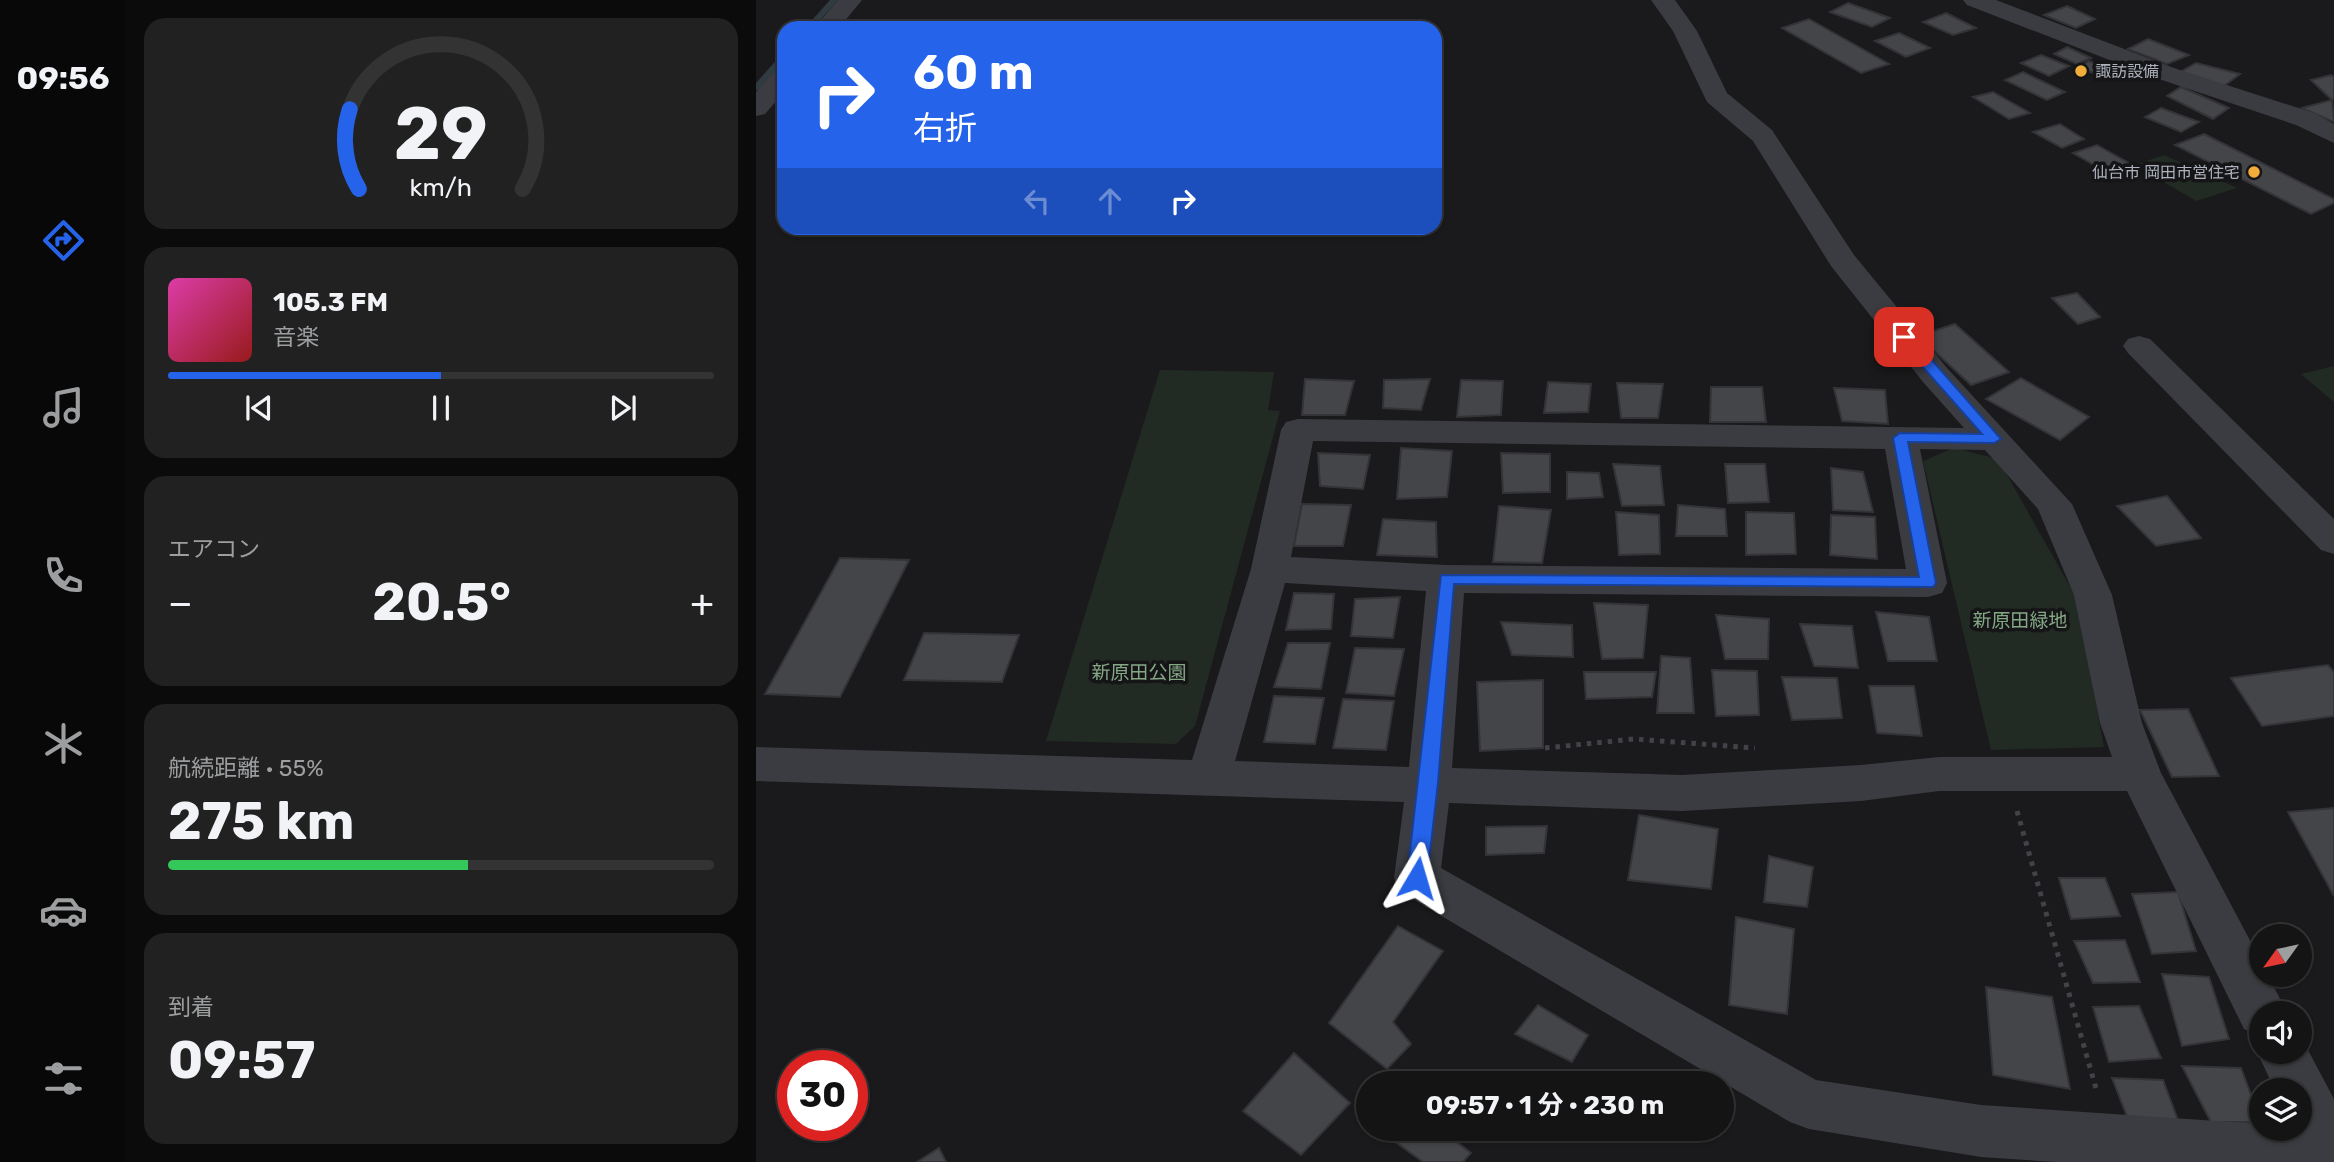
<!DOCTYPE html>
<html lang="ja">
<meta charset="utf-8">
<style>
body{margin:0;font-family:Rubik,"Noto Sans JP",sans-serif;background:#212122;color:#f1f3f6;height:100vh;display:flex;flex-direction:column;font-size:26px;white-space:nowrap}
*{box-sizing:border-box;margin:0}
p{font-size:23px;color:#9d9ea0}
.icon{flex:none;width:38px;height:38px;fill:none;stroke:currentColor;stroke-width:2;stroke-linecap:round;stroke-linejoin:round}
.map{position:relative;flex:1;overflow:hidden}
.side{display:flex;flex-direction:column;gap:18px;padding:18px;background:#0b0b0c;width:630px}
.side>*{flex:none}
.top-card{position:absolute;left:21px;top:21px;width:665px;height:214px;border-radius:21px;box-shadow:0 2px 5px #0004,0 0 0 2px #333334;background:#2563eb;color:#fff;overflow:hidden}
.needle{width:46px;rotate:237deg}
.fabs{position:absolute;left:1493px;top:924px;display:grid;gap:14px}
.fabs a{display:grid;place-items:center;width:63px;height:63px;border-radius:50%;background:#141415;box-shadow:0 2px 5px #0004,0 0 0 2px #333334;font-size:35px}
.speed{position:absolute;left:21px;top:1050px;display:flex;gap:14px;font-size:35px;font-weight:700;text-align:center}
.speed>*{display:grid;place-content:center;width:91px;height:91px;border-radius:50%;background:#141415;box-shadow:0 2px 5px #0004,0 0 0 2px #333334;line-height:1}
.speed .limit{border:10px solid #d22;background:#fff;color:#111}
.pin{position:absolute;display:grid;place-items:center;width:60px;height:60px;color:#fff;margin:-30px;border-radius:14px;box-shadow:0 4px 10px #0006}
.me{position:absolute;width:77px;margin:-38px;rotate:7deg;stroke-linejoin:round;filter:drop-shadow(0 0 5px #0008)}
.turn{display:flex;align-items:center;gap:24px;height:147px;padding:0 21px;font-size:32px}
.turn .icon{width:91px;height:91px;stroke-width:2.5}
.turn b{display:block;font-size:49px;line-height:60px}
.lanes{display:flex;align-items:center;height:66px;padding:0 21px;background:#0003;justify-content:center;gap:35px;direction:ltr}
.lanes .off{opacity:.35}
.big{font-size:52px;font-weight:700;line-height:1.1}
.side .tile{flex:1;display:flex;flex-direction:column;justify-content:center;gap:10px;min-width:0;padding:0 24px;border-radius:21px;background:#212122}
.side .dial{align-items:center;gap:0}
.dial svg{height:182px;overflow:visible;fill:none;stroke:#333334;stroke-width:7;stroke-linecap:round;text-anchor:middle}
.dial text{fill:#f1f3f6;stroke:none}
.song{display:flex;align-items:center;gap:21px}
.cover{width:84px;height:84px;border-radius:10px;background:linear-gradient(135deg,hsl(320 70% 55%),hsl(0 70% 35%))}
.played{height:7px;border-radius:4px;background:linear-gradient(90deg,#2563eb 50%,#333334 50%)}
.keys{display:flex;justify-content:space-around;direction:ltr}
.heat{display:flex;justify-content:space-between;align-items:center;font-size:38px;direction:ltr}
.charge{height:10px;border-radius:5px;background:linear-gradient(90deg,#34c759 55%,#333334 0)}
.trip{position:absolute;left:600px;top:1071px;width:378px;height:70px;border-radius:35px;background:#141415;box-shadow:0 2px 5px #0004,0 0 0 2px #333334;font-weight:700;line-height:70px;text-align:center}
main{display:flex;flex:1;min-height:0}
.tabs{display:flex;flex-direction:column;width:126px;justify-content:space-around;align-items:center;background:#080808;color:#9d9ea0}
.tabs .icon{width:49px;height:49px}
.tabs .active{color:#2563eb}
.tabs b{font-size:32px;color:#f1f3f6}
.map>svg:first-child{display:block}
</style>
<main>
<nav class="tabs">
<b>09:56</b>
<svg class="icon active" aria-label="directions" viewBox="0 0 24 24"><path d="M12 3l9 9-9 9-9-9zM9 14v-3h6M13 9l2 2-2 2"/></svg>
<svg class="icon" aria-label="music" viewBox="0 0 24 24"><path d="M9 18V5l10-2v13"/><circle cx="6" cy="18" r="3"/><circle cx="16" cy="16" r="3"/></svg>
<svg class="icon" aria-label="phone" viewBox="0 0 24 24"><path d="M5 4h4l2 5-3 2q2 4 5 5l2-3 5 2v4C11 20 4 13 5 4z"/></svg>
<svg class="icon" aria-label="climate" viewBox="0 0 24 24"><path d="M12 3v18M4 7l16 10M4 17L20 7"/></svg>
<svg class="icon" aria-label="car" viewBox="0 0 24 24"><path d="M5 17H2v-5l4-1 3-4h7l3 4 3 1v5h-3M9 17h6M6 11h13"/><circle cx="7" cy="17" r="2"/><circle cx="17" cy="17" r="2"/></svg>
<svg class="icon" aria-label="filters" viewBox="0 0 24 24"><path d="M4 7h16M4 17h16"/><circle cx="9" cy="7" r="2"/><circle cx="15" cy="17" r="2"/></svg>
</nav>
<section class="side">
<div class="tile dial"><svg viewBox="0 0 100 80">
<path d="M14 69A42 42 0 1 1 86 69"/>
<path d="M14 69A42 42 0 0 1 10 34" stroke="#2563eb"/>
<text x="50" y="56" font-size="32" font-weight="700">29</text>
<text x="50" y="72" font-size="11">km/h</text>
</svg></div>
<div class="tile">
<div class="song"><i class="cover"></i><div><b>105.3 FM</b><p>音楽</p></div></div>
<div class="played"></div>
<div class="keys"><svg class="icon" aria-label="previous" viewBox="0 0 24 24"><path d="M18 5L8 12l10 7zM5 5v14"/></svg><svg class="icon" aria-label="pause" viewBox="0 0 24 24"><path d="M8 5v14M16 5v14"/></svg><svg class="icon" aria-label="next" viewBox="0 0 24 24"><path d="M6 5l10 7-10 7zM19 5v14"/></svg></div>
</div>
<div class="tile"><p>エアコン</p>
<div class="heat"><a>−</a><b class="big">20.5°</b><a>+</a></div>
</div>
<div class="tile"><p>航続距離 · 55%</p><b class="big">275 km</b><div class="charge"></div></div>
<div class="tile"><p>到着</p><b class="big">09:57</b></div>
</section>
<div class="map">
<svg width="1578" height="1162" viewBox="0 0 1578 1162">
<rect width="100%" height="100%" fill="#1a1a1c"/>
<g fill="#222b23">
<path d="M1408,155L1481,188L1440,201L1379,165Z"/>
<path d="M1578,366V402L1545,374Z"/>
<path d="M404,370L518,372L512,410L524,411L439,726L420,744L290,741Z"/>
<path d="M1198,448L1242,459L1320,597L1348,747L1235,750L1167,461Z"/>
</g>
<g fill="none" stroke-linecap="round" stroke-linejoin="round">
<g fill="#2f3a41" fill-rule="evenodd">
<path d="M74,0H82L57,28H49Z"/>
<path d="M25,55H28V62L3,90H0V83Z"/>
</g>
</g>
<g fill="#444549" stroke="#343438" stroke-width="2">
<path d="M1092,3L1134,18L1116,27L1074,12Z"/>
<path d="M1311,6L1339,19L1320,28L1288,15Z"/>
<path d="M1190,13L1220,28L1197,35L1167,22Z"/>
<path d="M1053,19L1133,64L1105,73L1026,28Z"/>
<path d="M1143,33L1174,48L1150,57L1119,41Z"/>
<path d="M1392,39L1433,55L1411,64L1372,49Z"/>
<path d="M1311,47L1335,58L1321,64L1298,54Z"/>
<path d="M1285,55L1313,66L1293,76L1265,63Z"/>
<path d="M1333,61L1359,72L1349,78L1323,67Z"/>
<path d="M1440,63L1484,74L1468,86L1417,76Z"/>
<path d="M1267,72L1309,92L1291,100L1249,80Z"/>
<path d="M1575,75L1578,77V99L1576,100L1555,80Z"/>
<path d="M1425,87L1473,108L1457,119L1411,96Z"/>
<path d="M1237,92L1274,113L1253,119L1217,97Z"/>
<path d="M1576,100L1578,122L1546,108Z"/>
<path d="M1405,108L1443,122L1425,132L1389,117Z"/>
<path d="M1304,124L1328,139L1306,148L1277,132Z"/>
<path d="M1448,134L1578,199V203L1555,214L1419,145Z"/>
<path d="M1341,145L1373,163L1350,172L1317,153Z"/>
<path d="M1321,293L1344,317L1322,324L1296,298Z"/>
<path d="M1199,324L1253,372L1215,385L1162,336Z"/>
<path d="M1265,378L1333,417L1304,440L1230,399Z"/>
<path d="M549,379L598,381L589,415H546Z"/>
<path d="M674,379L665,410L627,408L628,380Z"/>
<path d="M705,380L747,381L745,415L701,417Z"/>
<path d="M792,382L835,384L832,412L788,413Z"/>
<path d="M861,383L907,384L902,418H865Z"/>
<path d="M955,387H1006L1010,422H954Z"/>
<path d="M1078,388L1129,390L1132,424L1086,421Z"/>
<path d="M645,448L696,451L691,497L641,499Z"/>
<path d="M562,453L614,455L607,489L564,486Z"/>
<path d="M745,453L794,454V492L747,493Z"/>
<path d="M857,464L904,466L908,505L866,506Z"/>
<path d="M969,464H1009L1013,502L972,503Z"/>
<path d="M1075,468L1107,472L1117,512L1077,510Z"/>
<path d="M811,472L843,473L847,497L811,499Z"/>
<path d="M1411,496L1445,538L1400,546L1361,506Z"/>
<path d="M546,504L595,505L587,546H538Z"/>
<path d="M922,505L969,509L971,536H920Z"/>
<path d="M743,506L795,510L786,563L737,562Z"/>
<path d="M860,512L903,515L904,554L863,555Z"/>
<path d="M990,512L1038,513L1040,554L990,555Z"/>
<path d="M1075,515L1119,517L1121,559L1074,555Z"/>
<path d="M627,519L680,522L681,557L621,555Z"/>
<path d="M84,558L153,560L84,697L9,694Z"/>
<path d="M538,593L578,594L575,629L530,630Z"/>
<path d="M644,597L637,638L595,636L599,599Z"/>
<path d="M838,603L892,605L887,658L846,659Z"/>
<path d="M1120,612L1173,617L1181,661H1132Z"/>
<path d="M960,615L1013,619L1012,659H969Z"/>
<path d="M745,622L816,625L817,657L756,655Z"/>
<path d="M1044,624L1096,626L1102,668L1058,666Z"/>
<path d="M168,633L263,635L246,682L148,680Z"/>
<path d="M532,643H574L565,689L518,687Z"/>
<path d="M599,648L648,649L638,696L590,693Z"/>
<path d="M905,656L934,658L938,713H901Z"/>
<path d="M1572,665L1578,672V716L1506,726L1475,678Z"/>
<path d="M956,670L1001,671L1003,715L960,716Z"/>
<path d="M828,672H900L896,697L830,699Z"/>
<path d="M1026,677L1081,678L1086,718L1036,720Z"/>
<path d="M787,680V748L724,751L721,682Z"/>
<path d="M1113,686H1158L1166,736L1121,733Z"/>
<path d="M518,696L568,698L559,744L508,742Z"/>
<path d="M587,699L638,701L630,750L577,748Z"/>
<path d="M1432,709L1463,776L1416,777L1384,710Z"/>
<path d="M1578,808V896L1532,812Z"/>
<path d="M883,815L962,829L955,889L872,880Z"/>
<path d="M791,826L788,853L730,855V827Z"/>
<path d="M1013,856L1057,867L1051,907L1008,902Z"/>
<path d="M1303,878H1349L1364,916L1315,919Z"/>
<path d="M1422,892L1440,951L1396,954L1376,894Z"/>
<path d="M980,917L1038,929L1031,1014L973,1005Z"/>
<path d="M642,926L687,951L637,1022L655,1044L631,1069L573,1023Z"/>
<path d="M1369,940L1384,982L1337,983L1318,941Z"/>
<path d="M1406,974L1453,977L1473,1039L1426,1046Z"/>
<path d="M1230,987L1296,997L1314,1089L1237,1075Z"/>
<path d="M782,1005L832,1035L816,1062L759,1034Z"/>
<path d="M1383,1006L1405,1058L1353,1062L1337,1007Z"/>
<path d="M538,1053L594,1103L545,1155L487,1111Z"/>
<path d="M1426,1066L1485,1068L1505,1122H1455Z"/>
<path d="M1356,1078L1407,1080L1423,1123L1374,1124Z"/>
<path d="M646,1129H684L715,1153L707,1162H667L637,1140Z"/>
<path d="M183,1148L190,1162H161Z"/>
</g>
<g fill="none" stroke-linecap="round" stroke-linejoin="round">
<g stroke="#414348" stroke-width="5" stroke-dasharray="4.5 6" stroke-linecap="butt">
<path d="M789,748L878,739L999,748"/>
<path d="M1261,811L1341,1092"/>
</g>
<g fill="#3b3c41" fill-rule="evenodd">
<path d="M82,0H106L83,28H58Z"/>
<path d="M895,0H919L941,31L971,93L1016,130L1098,255L1191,368L1316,504L1356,595L1386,723L1405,773L1505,961V975H1512L1531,1013H1505V1036L1488,1029L1371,791H1183L1105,801L926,811L693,803L685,868L1060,1080L1225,1105L1505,1124V1129H1544V1090H1519L1501,1052L1505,1042V1052H1544V1035L1578,1099V1162H1299L1225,1157L1053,1129L1034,1122L645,892L638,878L648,802L0,781V747L436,760L495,569L525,430L530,422L542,419L1208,428L1167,382L1075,266L997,141L951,102L917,31ZM557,441L1129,449L1150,569L690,565L535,557ZM1164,449L1229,450L1282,509L1318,595L1344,723L1356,757H1183L1105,765L926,775L696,768L708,593L1172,597L1186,593L1191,583ZM529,583L670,591L653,767L479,761Z"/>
<path d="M1207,0H1240L1418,68L1558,113L1578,124V143L1540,125L1400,78L1211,5Z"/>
<path d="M28,68V92L9,114L0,116V92L19,71Z"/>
<path d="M1383,336L1394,339L1578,519V554L1565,550L1372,353L1367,346L1372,339Z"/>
</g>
</g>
<path fill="#2563eb" stroke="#184099" stroke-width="2" d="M1148,333L1153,334L1245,439L1238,443L1152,442L1180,583L1177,587L698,584L682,783L671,878L668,883L661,886L654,883L651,878L685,575L1163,577L1137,438L1144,433L1226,434L1143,340V334Z"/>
<g fill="#f3ad3b" stroke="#151517" stroke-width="2.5">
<circle cx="1325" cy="71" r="7"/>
<circle cx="1498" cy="172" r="7"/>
</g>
<g text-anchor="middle" stroke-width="7" stroke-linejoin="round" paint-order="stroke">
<g font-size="16" fill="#adb2bc" stroke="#151517" text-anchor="start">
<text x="1339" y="77">諏訪設備</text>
<text x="1484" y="178" text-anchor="end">仙台市 岡田市営住宅</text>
</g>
<g font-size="19" fill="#84a784" stroke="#151517">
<text x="1264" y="627">新原田緑地</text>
<text x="383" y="679">新原田公園</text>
</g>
</g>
</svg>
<div class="fabs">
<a><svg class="needle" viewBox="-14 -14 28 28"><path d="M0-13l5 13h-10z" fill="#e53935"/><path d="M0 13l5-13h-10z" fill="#9d9ea0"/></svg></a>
<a><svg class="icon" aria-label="sound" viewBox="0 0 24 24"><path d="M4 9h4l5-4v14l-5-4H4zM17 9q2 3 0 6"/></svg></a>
<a><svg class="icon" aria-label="layers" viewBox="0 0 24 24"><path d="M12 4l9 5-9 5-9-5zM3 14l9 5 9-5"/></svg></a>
</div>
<div class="speed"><div class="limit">30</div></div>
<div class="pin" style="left:1148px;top:337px;background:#d93025"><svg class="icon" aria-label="arrive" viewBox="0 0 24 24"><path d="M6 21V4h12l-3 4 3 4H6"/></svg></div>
<svg class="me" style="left:661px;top:878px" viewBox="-20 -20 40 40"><path d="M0-17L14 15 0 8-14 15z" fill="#2563eb" stroke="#fff" stroke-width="4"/></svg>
<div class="trip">09:57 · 1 分 · 230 m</div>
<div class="top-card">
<div class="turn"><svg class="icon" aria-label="right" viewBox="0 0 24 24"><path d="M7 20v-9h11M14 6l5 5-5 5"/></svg><div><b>60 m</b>右折</div></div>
<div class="lanes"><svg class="icon off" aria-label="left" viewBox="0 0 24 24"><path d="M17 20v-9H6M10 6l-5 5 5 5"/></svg><svg class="icon off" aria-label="ahead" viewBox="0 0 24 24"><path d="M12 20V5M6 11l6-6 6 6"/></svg><svg class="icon" aria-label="right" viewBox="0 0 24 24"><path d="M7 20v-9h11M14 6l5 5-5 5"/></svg></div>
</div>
</div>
</main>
